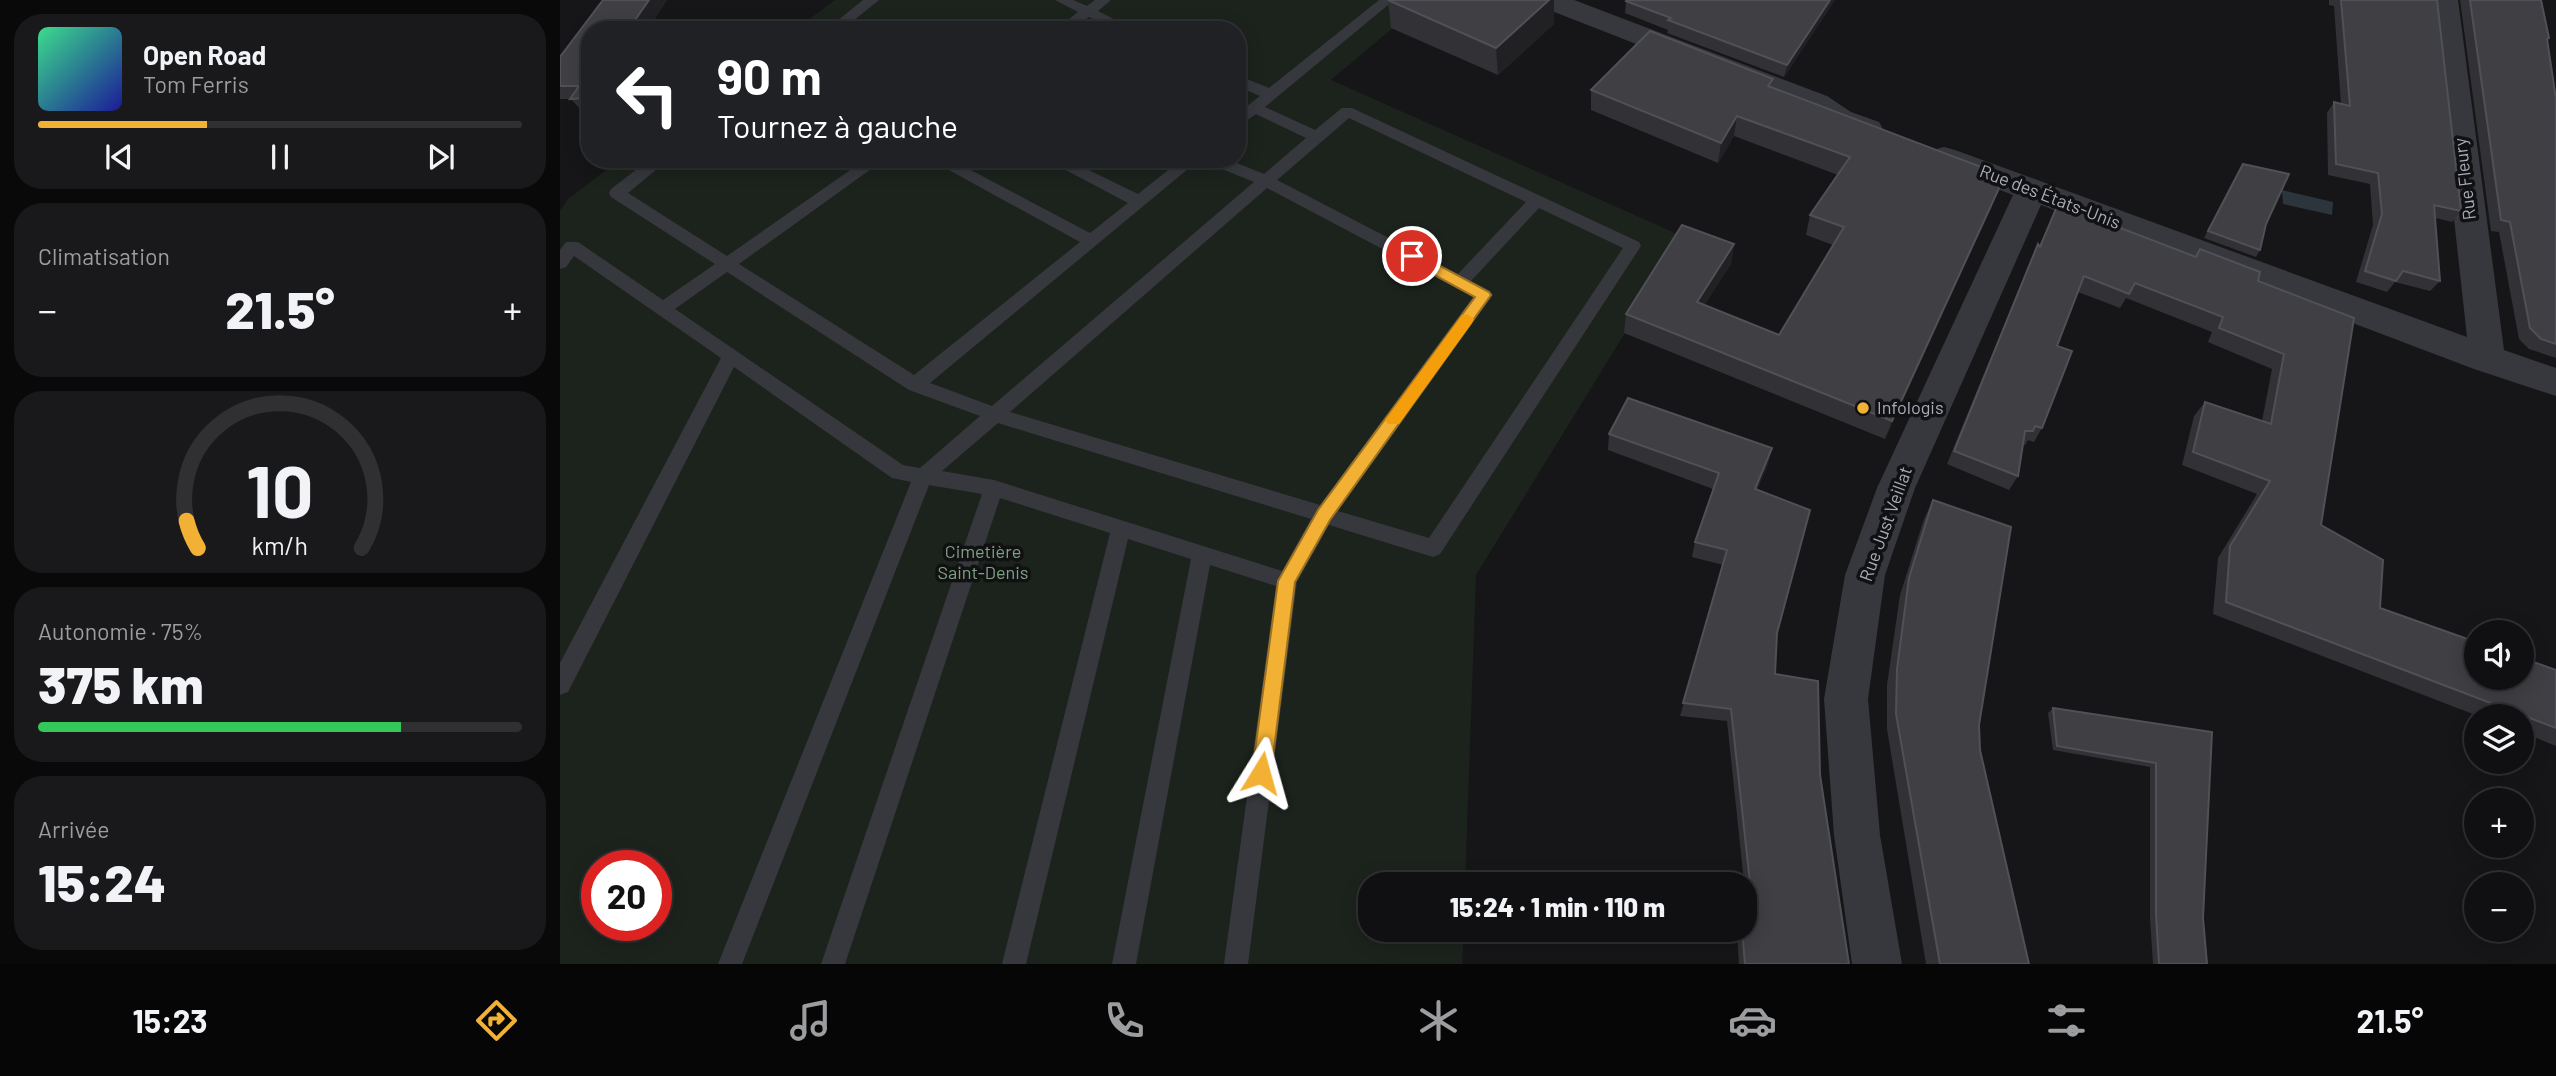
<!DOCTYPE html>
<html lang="fr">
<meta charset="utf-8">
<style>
body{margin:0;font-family:Barlow,sans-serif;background:#19191b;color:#f1f3f6;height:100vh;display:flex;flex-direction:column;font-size:26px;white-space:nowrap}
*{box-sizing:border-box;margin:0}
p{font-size:23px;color:#9c9d9f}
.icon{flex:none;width:38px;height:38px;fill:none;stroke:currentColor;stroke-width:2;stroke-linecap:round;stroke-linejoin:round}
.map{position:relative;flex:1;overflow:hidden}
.panel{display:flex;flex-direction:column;gap:14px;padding:14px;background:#09090a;width:560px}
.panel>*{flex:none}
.guide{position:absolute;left:21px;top:21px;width:665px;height:147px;border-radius:28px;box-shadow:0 4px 18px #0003,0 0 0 2px #303032;background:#202124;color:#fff;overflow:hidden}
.fabs{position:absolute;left:1904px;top:620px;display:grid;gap:14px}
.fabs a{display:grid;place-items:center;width:70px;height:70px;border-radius:50%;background:#101012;box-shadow:0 4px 18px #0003,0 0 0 2px #303032;font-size:35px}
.speed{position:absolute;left:21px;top:850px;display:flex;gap:14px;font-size:35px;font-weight:700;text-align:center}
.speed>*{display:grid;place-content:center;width:91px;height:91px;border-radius:50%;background:#101012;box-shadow:0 4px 18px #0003,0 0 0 2px #303032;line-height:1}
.speed .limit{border:10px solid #d22;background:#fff;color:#111}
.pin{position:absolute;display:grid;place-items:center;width:60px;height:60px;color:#fff;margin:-30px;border:4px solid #fff;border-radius:50%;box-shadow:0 2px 7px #0007}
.me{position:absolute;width:77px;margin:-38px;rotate:8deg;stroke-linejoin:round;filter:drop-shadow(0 0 5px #0008)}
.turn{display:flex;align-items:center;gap:24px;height:147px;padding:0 21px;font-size:32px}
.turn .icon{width:91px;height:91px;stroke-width:2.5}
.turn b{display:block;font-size:49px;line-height:60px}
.big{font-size:52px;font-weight:800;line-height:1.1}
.panel .tile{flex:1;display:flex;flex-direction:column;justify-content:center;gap:10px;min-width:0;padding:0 24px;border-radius:28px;background:#19191b}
.panel .dial{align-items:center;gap:0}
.dial svg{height:182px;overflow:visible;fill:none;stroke:#303032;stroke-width:7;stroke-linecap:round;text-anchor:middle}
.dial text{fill:#f1f3f6;stroke:none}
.song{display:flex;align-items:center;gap:21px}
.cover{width:84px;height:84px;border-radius:10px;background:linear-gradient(135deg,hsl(150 70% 55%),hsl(240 70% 35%))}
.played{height:7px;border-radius:4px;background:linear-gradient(90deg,#f2b134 35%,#303032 35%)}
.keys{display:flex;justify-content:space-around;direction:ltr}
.heat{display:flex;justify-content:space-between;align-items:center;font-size:38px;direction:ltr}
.charge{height:10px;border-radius:5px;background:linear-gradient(90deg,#34c759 75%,#303032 0)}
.trip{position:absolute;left:798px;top:872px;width:399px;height:70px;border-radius:28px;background:#101012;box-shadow:0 4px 18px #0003,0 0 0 2px #303032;font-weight:800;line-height:70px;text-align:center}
.tabs{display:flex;height:112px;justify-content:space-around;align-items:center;background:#060607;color:#9c9d9f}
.tabs .icon{width:49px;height:49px}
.tabs .on{color:#f2b134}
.tabs b{font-size:32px;color:#f1f3f6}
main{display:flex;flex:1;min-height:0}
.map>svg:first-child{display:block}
</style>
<main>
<section class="panel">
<div class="tile">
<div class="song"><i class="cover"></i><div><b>Open Road</b><p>Tom Ferris</p></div></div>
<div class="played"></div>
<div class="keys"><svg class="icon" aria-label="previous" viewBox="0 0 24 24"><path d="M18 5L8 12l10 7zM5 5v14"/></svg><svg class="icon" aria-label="pause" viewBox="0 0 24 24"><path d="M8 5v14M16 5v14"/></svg><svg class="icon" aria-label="next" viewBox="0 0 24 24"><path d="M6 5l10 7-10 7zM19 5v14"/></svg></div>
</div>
<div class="tile"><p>Climatisation</p>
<div class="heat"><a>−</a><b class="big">21.5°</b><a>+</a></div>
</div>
<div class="tile dial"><svg viewBox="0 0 100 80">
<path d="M14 69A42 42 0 1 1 86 69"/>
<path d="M14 69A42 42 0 0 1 9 57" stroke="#f2b134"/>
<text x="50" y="56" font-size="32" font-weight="700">10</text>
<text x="50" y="72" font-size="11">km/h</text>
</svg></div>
<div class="tile"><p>Autonomie · 75%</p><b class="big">375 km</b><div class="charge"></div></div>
<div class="tile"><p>Arrivée</p><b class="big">15:24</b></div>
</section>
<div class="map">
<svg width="1996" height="964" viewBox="0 0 1996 964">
<rect width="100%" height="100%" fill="#161618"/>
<path fill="#1c231d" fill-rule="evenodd" d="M275,0H866L771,80L1124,237L916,575L905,884H810V929H904L902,964H0V211L8,199L61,159H677V30H235ZM37,866H96V926H37Z"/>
<path fill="#2c353c" d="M1722,190L1773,202L1772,215L1723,204Z"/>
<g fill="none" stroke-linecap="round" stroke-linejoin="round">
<g fill="#37383d" fill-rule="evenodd">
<path d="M303,0H319L282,30H266Z"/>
<path d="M495,0H513L527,6L535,0H551L538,11L575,30H556L529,17L511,30H495L518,12Z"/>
<path d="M819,0H834L705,107L755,130L782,108H792L1079,242L1081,246L880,554L873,557L769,525L737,582L688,964H664L716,586L650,565L576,964H552L631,559L568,539L466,964H442L550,533L440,498L285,964H261L422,494L369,485L182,964H158L351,482L332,478L174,367L8,692L0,695V663L161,358L14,256L6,267L0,269V250L6,242H18L103,300L155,264L51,197L49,193L51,189L90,159H109L68,193L167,256L306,159H325L179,264L354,375L520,242L369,159H390L530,233L568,203L485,159H506L578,194L622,159H640L370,383L432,406L694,182L647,163L644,159H667L704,174L746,138L696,114L677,127V114L700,96L677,86V75L709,88ZM789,118L966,202L898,274L717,180ZM707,188L913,297L760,505L450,412ZM979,208L1063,248L869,538L778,511L930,299L933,295L930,291L911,281ZM167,272L349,390L420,416L360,468L343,465L115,309ZM438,423L751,519L722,571L434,480L382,471Z"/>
</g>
<g fill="#37383d" fill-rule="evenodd">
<path d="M975,0H1014L1267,96L1291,112L1319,122L1323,129L1319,136C1293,143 1266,124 1245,110L979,6Z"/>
<path d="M1870,0H1898L1944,350L1996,368V396L1914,369L1481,205L1355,488L1325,575L1308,699L1320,835L1342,964H1292L1274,835L1264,699L1285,575L1317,488L1453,195L1373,164L1369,157L1373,150L1384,147L1395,150L1907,337Z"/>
</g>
</g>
<g fill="#323236">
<path d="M43,0H107L87,30H30V111H22L11,99H0V57Z"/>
<path d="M828,0H994V24L938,75L831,28Z"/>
<path d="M1275,0L1224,77L1107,33L1108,30L1065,13L1066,1Z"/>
<path d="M1769,0H1877L1901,211L1892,222L1875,218L1880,281L1870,291L1835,282L1827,292L1796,282L1813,225L1810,184L1768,175L1767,113L1774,102L1781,104L1774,6L1769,5Z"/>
<path d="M1900,0H1981L1989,38L1987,40L1996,99V358L1969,349L1959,339L1939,232L1931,231Z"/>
<path d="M1212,87L1432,206L1325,439L1064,333L1066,314L1174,244L1171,264L1144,305L1219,335L1273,245L1246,235L1250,215L1278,175L1174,136L1158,163L1031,110V90Z"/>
<path d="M1683,164L1706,224L1700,250L1696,257L1644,238Z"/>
<path d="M1498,204L1635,257L1640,249L1698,281L1794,318L1761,525L1820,608L1996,670V746L1962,732V716H1918L1653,614L1658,558L1697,494L1622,465L1634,416L1645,402L1702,421L1712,369L1648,342L1652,332L1566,298L1560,308L1518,292L1497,346L1482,428L1474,442L1468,440L1465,445H1463L1458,476L1449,490L1387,464L1471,259L1478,244L1479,246Z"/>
<path d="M1049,434L1208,464L1197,490L1217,633L1215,674L1260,775L1289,964H1179L1177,929H1185L1187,910L1167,721L1120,716L1163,565L1132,557L1135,542L1153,489L1048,450Z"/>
<path d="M1373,500L1419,725L1420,750L1469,964H1366L1327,729V685L1340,595L1364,519Z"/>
<path d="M1493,708L1652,732L1643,918L1647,964H1593L1590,918V767L1493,750L1488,713Z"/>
</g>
<g fill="#212124">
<path d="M89,0H107L87,30H68Z"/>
<path d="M989,0H994V24L938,75L936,48Z"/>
<path d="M1270,0H1275L1224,77L1227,65Z"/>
<path d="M1177,116L1174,136L1158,163L1161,143Z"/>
<path d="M1440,186L1432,206L1325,439L1332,421Z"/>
<path d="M1174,244L1171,264L1134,322L1137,302Z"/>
<path d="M1212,448L1208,464L1190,505L1195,489Z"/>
</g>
<g fill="#3f3f44" stroke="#4f5156" stroke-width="2">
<path d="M43,0H89L68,30H30V100L22,101L24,98L10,99L19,86H0V57Z"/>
<path d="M828,0H989L936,48Z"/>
<path d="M1067,0H1270L1227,65L1108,20L1111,18L1066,1Z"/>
<path d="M1781,0H1877L1901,211L1874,205L1880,281L1843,271L1836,281L1805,271L1822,214L1818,173L1776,164L1774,102L1790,106Z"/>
<path d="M1910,0H1981L1989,38L1987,39L1996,99V344L1981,339L1970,328L1950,222L1941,220Z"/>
<path d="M1090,31L1213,79L1208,86L1429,170L1440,186L1332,421L1066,314L1122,225L1174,244L1137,302L1219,335L1284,227L1250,215L1290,157L1177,116L1161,143L1031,90Z"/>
<path d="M1683,164L1729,174L1706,224L1700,250L1648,231Z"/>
<path d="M1498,204L1636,257L1640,249L1700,272L1698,281L1794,318L1761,525L1823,560L1820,608L1916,642V677H1962V658L1996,670V728L1666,602L1670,546L1710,481L1633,452L1645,402L1711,424L1724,354L1659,328L1663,317L1575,283L1569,294L1524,276L1497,346L1512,351L1482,428L1475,426L1473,431H1465L1458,476L1394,451L1478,244L1480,247Z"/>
<path d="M1068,398L1212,448L1195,489L1250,510L1217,633L1215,674L1258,681L1260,775L1289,964H1185L1182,929H1185V910H1193L1171,709L1123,703L1167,550L1135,542L1159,473L1049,434Z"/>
<path d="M1373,500L1451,527L1419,725L1420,750L1469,964H1380L1336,714L1337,669L1349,578Z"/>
<path d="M1493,708L1652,732L1643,918L1647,964H1599L1596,914V763L1497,746Z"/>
</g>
<path fill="#f2b134" stroke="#9d7322" stroke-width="2" d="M852,251L929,292L931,295L770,520L735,582L711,773L708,779L701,782L695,779L692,773L718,581L758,510L915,297L847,260V253Z"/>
<path fill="#f59e0b" d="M907,314L914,319L912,323L839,424H828L825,420L828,416L902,315Z"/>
<circle fill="#f2b134" stroke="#111113" stroke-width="2.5" cx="1303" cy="408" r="7"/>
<g text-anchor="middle" stroke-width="7" stroke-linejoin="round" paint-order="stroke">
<g font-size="18" fill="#a8adb8" stroke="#111113">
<text transform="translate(1905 179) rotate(-97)" y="6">Rue Fleury</text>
<text transform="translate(1490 197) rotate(21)" y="6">Rue des États-Unis</text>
<text transform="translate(1326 524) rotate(-70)" y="6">Rue Just Veillat</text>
</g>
<g font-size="18" fill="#a8adb8" stroke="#111113" text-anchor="start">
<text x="1317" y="414">Infologis</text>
</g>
<g font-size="18" fill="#7fa381" stroke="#111113">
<text x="423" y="558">Cimetière<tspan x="423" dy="21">Saint-Denis</tspan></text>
</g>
</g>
</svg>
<div class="fabs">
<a><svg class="icon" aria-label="sound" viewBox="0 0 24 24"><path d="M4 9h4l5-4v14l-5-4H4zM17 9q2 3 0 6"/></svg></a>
<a><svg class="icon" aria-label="layers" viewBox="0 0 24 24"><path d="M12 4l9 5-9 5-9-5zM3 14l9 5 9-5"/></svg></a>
<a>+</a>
<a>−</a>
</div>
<div class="speed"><div class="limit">20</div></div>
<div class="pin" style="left:852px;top:256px;background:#d93025"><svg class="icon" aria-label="arrive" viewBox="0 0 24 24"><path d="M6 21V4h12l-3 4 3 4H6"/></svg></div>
<svg class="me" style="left:701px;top:773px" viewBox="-20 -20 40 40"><path d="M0-17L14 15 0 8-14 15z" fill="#f2b134" stroke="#fff" stroke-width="4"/></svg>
<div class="trip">15:24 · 1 min · 110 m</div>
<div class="guide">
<div class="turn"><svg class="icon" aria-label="left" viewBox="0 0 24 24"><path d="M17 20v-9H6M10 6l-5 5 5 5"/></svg><div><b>90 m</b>Tournez à gauche</div></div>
</div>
</div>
</main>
<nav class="tabs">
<b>15:23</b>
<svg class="icon on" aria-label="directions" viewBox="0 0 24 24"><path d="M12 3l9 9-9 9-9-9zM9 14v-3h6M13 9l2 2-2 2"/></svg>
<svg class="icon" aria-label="music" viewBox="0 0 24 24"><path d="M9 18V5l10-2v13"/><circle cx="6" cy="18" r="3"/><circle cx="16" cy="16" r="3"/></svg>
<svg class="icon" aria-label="phone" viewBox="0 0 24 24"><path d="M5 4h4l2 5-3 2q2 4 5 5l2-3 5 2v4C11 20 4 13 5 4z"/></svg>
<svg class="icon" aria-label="climate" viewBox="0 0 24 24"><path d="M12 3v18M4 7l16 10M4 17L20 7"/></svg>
<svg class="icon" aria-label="car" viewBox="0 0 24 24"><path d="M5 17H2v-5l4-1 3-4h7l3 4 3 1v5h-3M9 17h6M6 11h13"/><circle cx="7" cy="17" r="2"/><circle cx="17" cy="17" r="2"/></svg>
<svg class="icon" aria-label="filters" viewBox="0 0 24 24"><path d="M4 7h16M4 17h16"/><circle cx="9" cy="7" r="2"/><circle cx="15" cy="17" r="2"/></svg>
<b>21.5°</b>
</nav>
